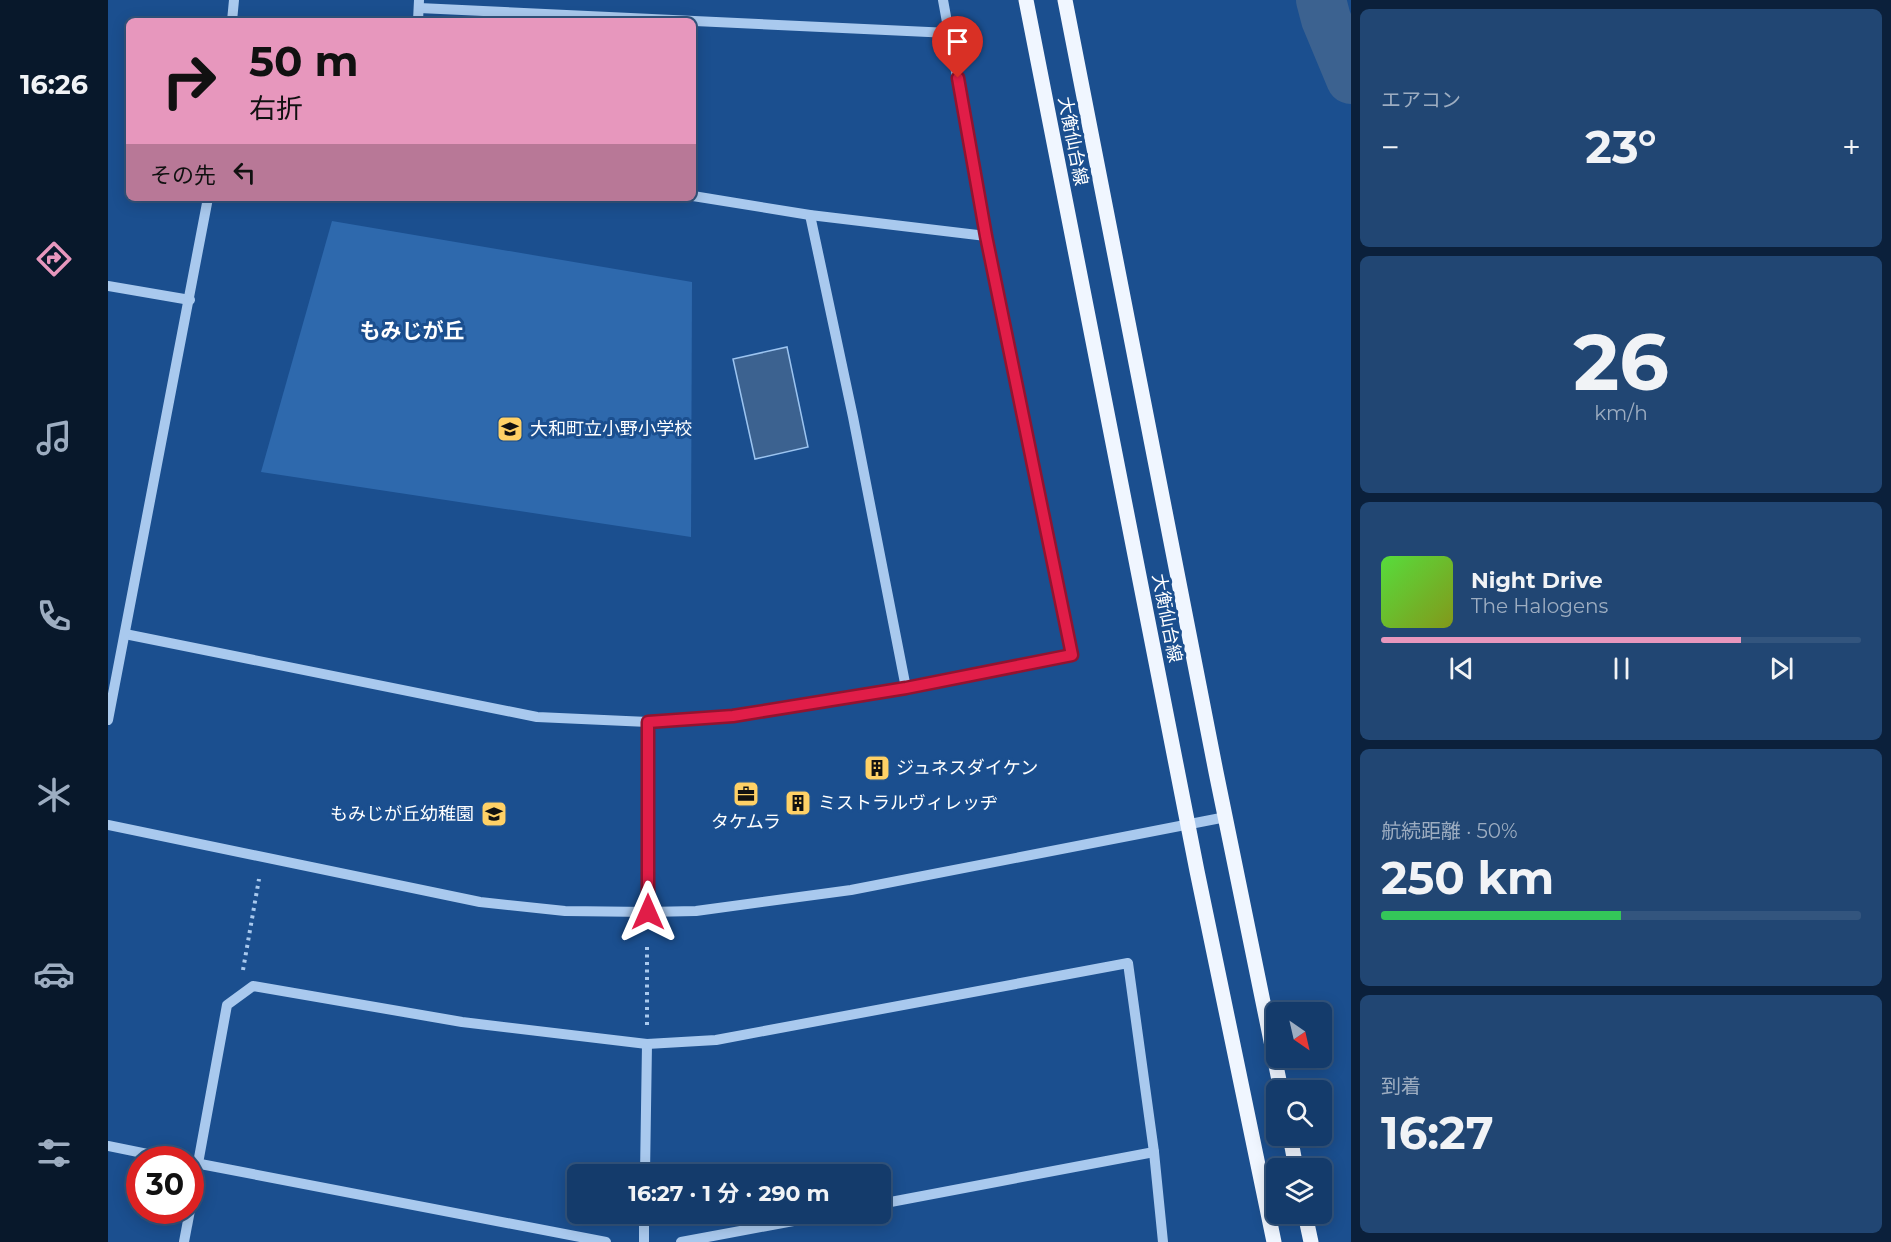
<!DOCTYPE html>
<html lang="ja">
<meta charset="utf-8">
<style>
body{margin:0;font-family:Montserrat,"Noto Sans JP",sans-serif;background:#214673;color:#f1f3f6;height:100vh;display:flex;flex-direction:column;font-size:22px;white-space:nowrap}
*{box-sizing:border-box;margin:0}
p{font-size:20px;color:#9dadc1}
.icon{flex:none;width:33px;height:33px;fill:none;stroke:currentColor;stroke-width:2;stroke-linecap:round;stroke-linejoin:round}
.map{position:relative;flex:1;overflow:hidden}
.sheet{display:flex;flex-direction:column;gap:9px;padding:9px;background:#0b203b;width:540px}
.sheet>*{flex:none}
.hud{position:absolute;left:18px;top:18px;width:570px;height:183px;border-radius:9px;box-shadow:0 3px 15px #0003,0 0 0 2px #33557e;background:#e797bd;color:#111;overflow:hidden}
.needle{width:39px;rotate:146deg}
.fabs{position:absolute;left:1158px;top:1002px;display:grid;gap:12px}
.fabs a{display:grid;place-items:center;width:66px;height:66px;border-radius:9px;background:#143b6b;box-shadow:0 3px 15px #0003,0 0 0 2px #33557e;font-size:30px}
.speed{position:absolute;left:18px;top:1146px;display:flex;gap:12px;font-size:30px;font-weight:700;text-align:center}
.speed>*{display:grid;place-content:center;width:78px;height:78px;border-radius:50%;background:#143b6b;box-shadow:0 3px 15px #0003,0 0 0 2px #33557e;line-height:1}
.speed .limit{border:9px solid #d22;background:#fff;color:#111}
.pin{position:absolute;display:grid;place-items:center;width:51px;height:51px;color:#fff;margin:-62px -26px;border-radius:50% 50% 50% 0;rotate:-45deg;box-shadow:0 0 6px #0007}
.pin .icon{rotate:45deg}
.me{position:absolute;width:66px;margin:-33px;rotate:0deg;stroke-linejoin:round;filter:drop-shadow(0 0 4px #0008)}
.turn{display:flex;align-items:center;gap:21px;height:126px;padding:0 24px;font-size:27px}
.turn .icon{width:78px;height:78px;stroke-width:2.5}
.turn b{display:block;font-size:42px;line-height:51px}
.then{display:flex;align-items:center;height:57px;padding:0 24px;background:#0003;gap:12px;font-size:22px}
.big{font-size:45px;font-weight:700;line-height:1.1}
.sheet .widget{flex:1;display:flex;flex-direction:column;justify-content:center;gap:9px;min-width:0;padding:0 21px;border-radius:9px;background:#214673}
.sheet .dial{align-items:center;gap:0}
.dial b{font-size:78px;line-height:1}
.song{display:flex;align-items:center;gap:18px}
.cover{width:72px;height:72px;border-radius:9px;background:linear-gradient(135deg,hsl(110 70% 55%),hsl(70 70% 35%))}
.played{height:6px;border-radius:3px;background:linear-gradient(90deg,#e797bd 75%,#33557e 75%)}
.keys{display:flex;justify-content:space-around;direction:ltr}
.heat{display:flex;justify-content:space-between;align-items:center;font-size:33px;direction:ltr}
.charge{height:9px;border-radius:4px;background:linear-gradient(90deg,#34c759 50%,#33557e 0)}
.trip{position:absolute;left:459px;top:1164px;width:324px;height:60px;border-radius:9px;background:#143b6b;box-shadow:0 3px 15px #0003,0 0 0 2px #33557e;font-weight:700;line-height:60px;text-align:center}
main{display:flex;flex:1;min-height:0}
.tab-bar{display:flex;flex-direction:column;width:108px;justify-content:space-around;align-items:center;background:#08182b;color:#9dadc1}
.tab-bar .icon{width:42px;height:42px}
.tab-bar .selected{color:#e797bd}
.tab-bar b{font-size:27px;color:#f1f3f6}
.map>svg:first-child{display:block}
</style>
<main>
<nav class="tab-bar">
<b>16:26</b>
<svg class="icon selected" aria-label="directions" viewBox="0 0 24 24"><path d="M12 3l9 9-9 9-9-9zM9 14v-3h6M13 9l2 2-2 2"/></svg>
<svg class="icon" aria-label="music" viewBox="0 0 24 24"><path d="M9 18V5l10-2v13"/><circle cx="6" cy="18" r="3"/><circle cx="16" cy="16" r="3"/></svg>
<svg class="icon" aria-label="phone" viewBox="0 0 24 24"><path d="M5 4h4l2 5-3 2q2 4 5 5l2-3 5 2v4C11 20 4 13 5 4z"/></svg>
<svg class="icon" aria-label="climate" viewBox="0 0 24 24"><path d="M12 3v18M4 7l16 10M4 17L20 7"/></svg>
<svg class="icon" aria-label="car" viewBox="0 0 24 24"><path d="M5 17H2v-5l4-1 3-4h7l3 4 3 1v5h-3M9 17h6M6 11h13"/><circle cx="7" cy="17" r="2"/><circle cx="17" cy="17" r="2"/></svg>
<svg class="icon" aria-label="filters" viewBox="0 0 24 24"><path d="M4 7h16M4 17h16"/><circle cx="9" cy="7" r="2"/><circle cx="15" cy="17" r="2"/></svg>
</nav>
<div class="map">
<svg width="1243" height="1242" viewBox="0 0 1243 1242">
<rect width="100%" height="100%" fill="#1b4f8f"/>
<path fill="#2e69ad" d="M224,221L584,282L583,537L153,472Z"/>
<path fill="#3c6290" stroke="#9cc4f0" stroke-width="1.5" d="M679,347L700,447L647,459L625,359Z"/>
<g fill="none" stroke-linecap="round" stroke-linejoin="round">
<path stroke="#3c6290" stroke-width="50" d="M1213,0L1218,19L1243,79"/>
<g stroke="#a9c9ee" stroke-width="4" stroke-dasharray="3 4.5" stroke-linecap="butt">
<path d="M135,970L151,879"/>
<path d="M539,1025V945"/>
</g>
<g stroke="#a9c9ee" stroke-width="10">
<path d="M311,8L842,33"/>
<path d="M124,21L126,0"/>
<path d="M310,21L311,0"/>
<path d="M585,196L702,215L878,236"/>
<path d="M702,215L745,417L798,688"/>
<path d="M0,286L82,300"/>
<path d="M17,634L429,717L540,722L625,716L798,688L964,655L878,236L835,0"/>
<path d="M0,720L100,198"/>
<path d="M0,825L372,902L457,911L540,912L588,911L743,890L1118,817"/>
<path d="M540,912V722"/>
<path d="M0,1146L69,1160"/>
<path d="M82,1162L498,1242"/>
<path d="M537,1174L539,1044"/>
<path d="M772,1204L1046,1152"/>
<path d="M82,1207L119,1005L145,986L354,1022L539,1044L608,1040L1020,963L1046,1152L1055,1242"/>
<path d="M76,1242L82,1210"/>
<path d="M536,1242V1214"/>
<path d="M573,1242L723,1214"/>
</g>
<g stroke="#f0f6ff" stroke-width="15">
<path d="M918,0L1089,871L1166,1242"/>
<path d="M957,0L1108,772L1173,1090"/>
<path d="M1182,1136L1188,1168"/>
<path d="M1197,1214L1203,1242"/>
</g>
</g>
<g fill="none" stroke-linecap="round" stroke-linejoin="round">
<g stroke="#92132f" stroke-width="15">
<path id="route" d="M540,912V722L625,716L798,688L964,655L878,236L850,78"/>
</g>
<use href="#route" stroke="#e11d48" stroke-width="10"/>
</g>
<defs>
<g id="school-square" transform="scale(1.35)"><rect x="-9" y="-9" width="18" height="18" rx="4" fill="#ffd166" stroke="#1b4f8f"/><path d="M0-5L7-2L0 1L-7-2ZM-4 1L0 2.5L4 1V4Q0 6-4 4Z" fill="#111"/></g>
<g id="building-square" transform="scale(1.35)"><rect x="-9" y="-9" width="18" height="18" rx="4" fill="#ffd166" stroke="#1b4f8f"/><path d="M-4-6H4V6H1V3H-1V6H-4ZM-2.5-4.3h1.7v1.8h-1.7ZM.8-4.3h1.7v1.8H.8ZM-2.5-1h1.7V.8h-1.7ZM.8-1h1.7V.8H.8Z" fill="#111"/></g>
<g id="office-square" transform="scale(1.35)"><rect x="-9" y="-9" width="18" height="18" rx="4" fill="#ffd166" stroke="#1b4f8f"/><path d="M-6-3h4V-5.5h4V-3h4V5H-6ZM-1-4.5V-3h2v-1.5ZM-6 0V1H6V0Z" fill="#111"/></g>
</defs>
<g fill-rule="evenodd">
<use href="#school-square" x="402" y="429"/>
<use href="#building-square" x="769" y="768"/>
<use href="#office-square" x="638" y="794"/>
<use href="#building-square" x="690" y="803"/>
<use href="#school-square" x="386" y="814"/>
</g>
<g text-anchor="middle" stroke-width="6" stroke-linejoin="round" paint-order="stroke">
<g font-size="18" fill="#fff" stroke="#1b4f8f">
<text transform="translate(965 141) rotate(79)" y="6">大衡仙台線</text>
<text transform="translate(1059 618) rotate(79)" y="6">大衡仙台線</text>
</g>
<g font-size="18" fill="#fff" stroke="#1b4f8f" text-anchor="start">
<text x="422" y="435">大和町立小野小学校</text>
<text x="788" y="774">ジュネスダイケン</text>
<text x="710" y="809">ミストラルヴィレッヂ</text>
<text x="366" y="820" text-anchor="end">もみじが丘幼稚園</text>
<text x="638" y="828" text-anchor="middle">タケムラ</text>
</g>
<g font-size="21" font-weight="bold" fill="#fff" stroke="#1b4f8f">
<text x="304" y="338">もみじが丘</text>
</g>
</g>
</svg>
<div class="fabs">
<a><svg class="needle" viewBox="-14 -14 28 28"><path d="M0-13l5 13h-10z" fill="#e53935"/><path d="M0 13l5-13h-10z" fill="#9dadc1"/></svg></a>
<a><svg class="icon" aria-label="search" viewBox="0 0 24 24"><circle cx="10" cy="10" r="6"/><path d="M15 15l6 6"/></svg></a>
<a><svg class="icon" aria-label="layers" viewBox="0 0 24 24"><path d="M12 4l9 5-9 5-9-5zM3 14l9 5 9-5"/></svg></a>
</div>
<div class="speed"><div class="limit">30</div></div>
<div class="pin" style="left:850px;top:78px;background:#d93025"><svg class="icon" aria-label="arrive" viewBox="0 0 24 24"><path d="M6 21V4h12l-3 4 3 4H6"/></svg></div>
<svg class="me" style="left:540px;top:912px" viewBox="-20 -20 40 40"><path d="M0-17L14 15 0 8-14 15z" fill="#e11d48" stroke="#fff" stroke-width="4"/></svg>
<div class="trip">16:27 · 1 分 · 290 m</div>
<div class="hud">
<div class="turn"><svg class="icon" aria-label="right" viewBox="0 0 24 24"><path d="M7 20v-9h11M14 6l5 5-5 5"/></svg><div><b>50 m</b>右折</div></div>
<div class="then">その先<svg class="icon" aria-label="left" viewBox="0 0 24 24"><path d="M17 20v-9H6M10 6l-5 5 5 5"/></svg></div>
</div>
</div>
<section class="sheet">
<div class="widget"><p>エアコン</p>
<div class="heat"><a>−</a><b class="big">23°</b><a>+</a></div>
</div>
<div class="widget dial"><b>26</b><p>km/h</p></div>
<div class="widget">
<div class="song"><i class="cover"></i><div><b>Night Drive</b><p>The Halogens</p></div></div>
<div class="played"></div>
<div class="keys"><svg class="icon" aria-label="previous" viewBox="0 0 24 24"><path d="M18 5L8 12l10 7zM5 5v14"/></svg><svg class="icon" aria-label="pause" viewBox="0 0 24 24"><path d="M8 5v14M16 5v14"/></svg><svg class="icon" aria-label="next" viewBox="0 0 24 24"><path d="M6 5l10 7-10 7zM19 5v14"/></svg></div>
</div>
<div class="widget"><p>航続距離 · 50%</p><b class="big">250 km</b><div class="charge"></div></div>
<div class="widget"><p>到着</p><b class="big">16:27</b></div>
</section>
</main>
